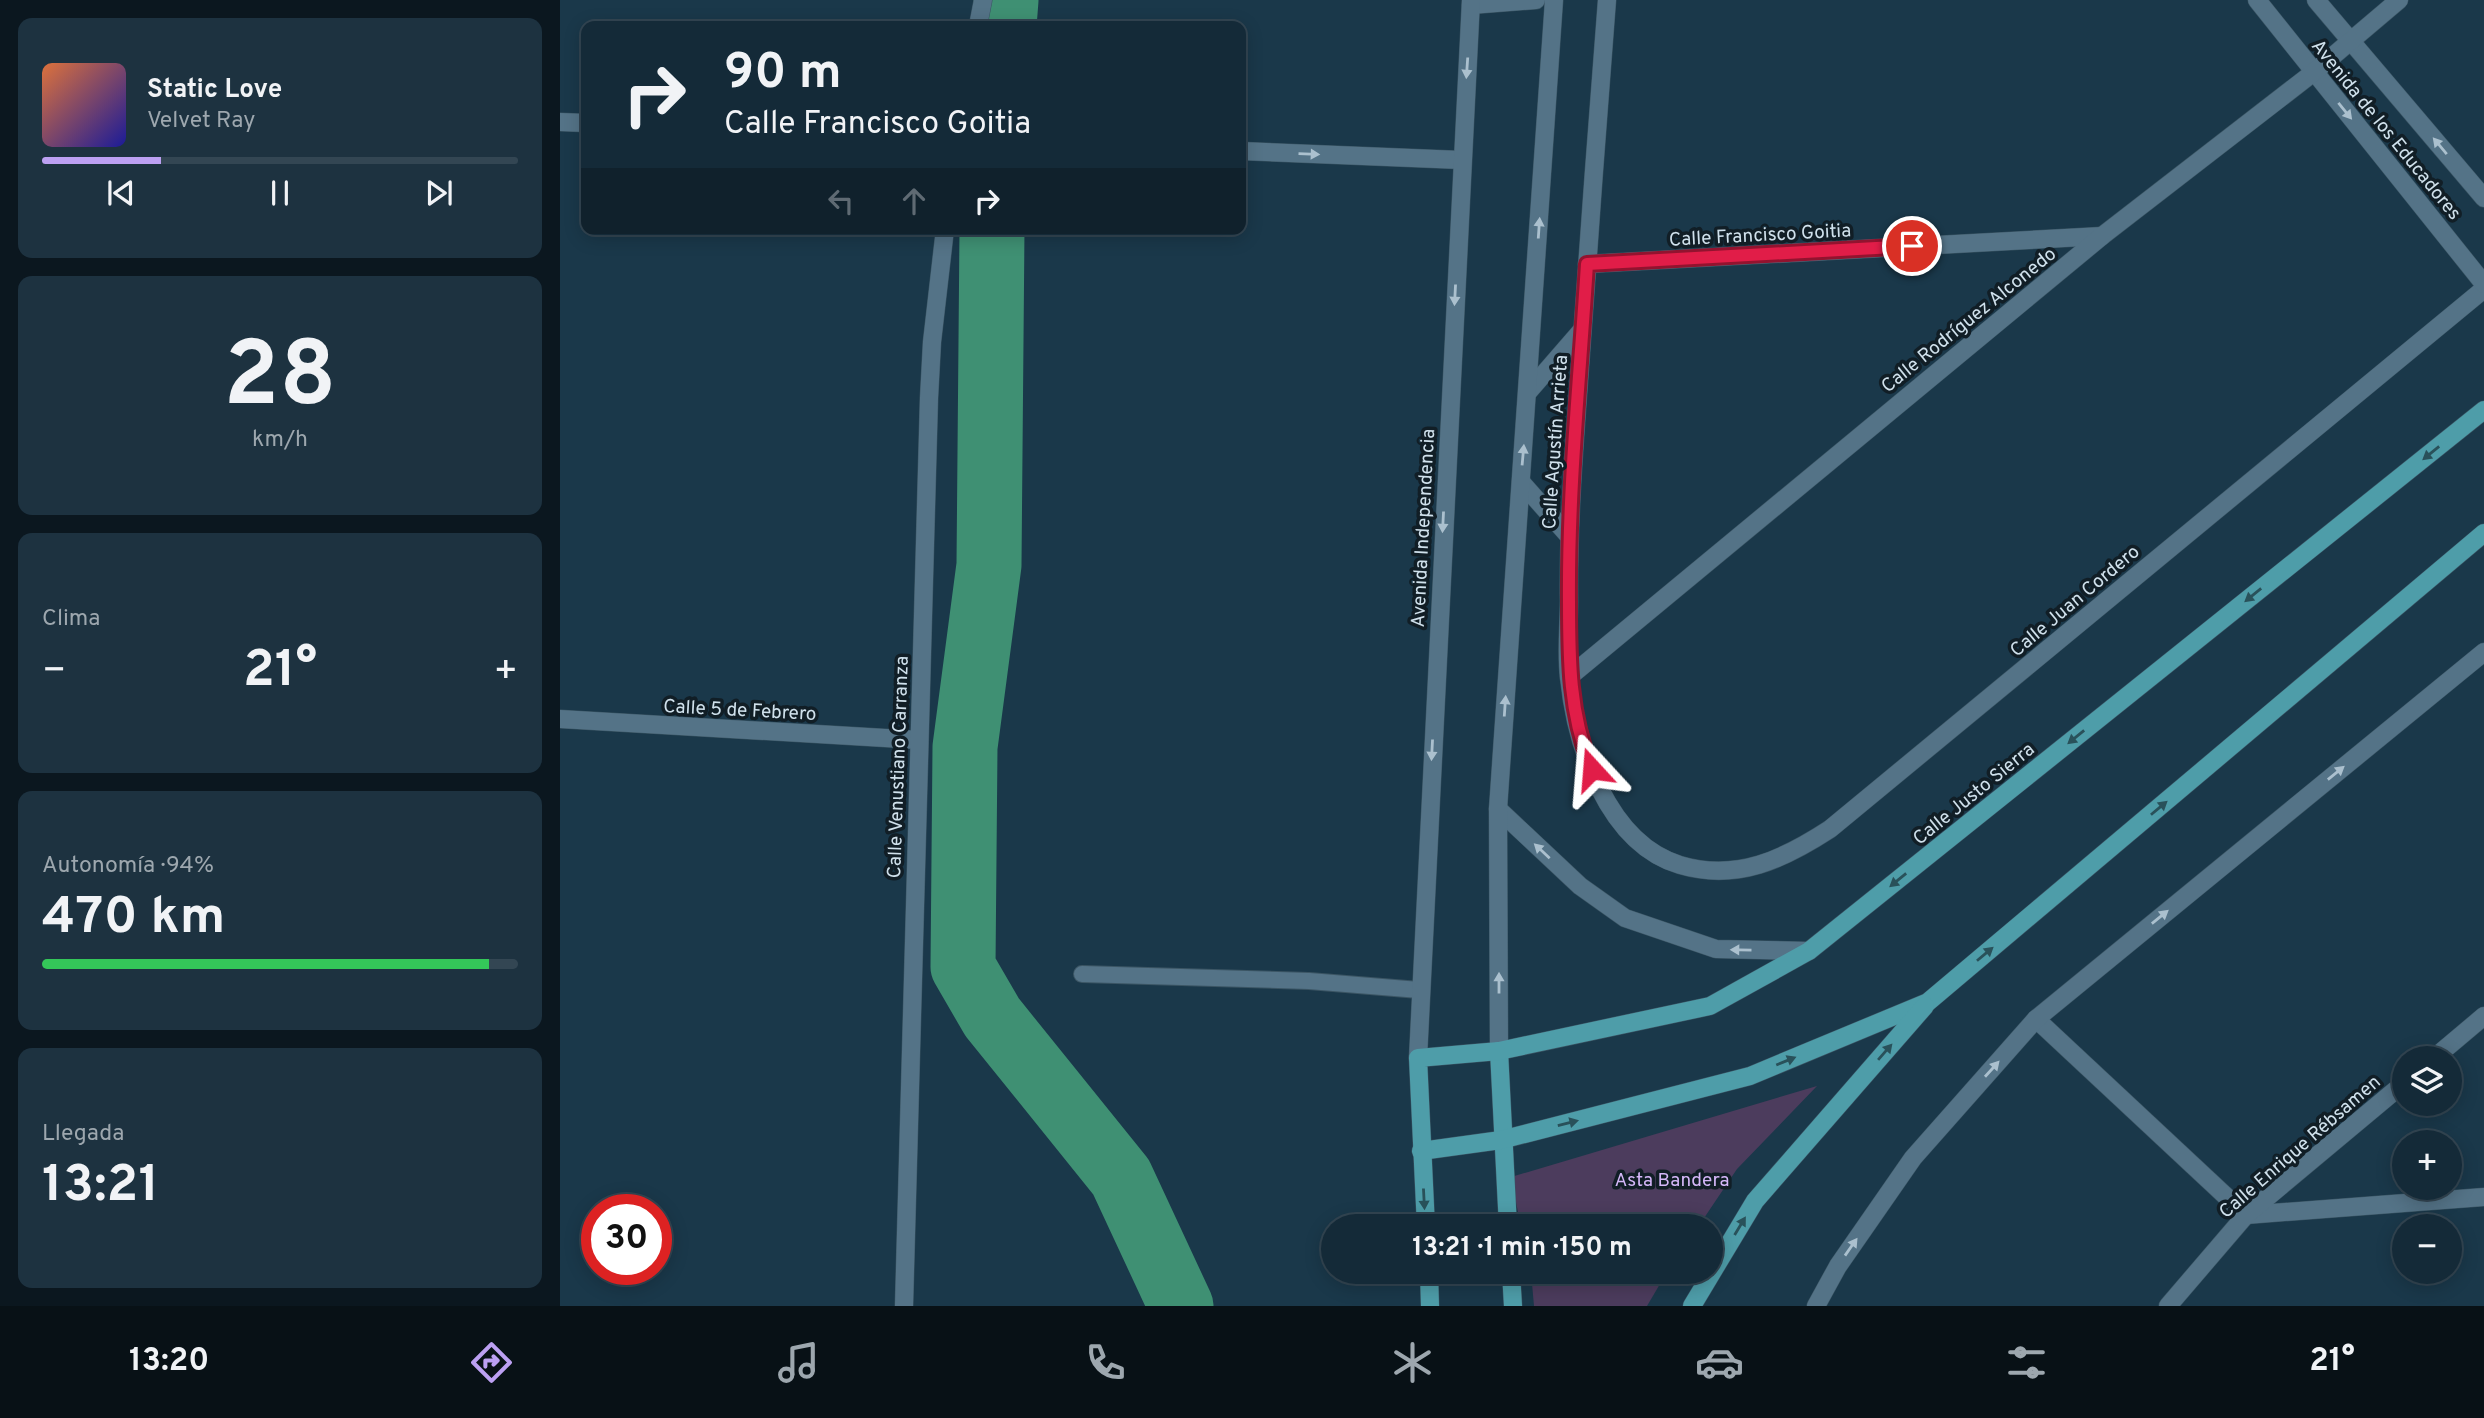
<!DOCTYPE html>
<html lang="es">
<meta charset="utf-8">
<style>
body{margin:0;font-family:Overpass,sans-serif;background:#1d3240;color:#f1f3f6;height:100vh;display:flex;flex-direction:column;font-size:26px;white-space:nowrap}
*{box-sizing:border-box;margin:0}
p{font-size:23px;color:#9da7ae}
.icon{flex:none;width:38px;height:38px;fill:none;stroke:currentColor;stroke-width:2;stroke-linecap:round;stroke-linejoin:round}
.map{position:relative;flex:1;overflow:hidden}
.panel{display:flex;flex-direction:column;gap:18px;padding:18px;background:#0b171f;width:560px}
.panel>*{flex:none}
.guide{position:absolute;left:21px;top:21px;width:665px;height:214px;border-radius:14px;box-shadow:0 4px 18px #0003,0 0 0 2px #334653;background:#142a38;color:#f1f3f6;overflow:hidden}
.tools{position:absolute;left:1832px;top:1046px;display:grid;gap:14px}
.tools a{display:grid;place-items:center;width:70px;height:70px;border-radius:50%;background:#142a38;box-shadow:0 4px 18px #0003,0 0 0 2px #334653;font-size:35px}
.speed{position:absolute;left:21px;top:1194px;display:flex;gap:14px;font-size:35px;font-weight:700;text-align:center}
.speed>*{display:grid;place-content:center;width:91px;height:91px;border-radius:50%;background:#142a38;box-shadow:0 4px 18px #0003,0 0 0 2px #334653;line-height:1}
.speed .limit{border:10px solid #d22;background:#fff;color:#111}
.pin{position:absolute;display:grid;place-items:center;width:60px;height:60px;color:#fff;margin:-30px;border:4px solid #fff;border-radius:50%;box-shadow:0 2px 7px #0007}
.me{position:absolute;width:77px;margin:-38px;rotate:341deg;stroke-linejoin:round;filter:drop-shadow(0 0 5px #0008)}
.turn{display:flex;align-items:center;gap:24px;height:147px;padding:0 28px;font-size:32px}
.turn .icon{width:91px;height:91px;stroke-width:2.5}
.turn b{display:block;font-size:49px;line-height:60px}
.lanes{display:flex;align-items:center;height:66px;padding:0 28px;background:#0003;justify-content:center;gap:35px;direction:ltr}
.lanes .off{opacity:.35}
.big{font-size:52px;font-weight:700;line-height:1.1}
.panel .widget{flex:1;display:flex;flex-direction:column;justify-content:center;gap:10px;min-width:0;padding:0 24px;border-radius:14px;background:#1d3240}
.panel .dial{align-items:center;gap:0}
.dial b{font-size:91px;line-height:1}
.song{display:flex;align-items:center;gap:21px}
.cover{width:84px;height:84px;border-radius:10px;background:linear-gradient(135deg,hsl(20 70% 55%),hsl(240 70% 35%))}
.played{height:7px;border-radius:4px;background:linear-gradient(90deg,#bca0f2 25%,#334653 25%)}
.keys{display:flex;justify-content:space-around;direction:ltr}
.heat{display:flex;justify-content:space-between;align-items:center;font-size:38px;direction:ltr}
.charge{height:10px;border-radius:5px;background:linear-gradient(90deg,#34c759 94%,#334653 0)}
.trip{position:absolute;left:761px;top:1214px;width:402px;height:70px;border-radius:35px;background:#142a38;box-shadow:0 4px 18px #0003,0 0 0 2px #334653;font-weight:700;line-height:70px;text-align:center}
.dock{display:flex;height:112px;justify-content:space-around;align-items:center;background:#081116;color:#9da7ae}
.dock .icon{width:49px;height:49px}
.dock .selected{color:#bca0f2}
.dock b{font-size:32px;color:#f1f3f6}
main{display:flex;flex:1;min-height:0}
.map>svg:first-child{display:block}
</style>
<main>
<section class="panel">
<div class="widget">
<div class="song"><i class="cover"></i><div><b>Static Love</b><p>Velvet Ray</p></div></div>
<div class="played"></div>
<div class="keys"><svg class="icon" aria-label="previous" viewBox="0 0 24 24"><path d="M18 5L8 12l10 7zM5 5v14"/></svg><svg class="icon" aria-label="pause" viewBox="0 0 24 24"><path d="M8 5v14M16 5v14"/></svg><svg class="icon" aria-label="next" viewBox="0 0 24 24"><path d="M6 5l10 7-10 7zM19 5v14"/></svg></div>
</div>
<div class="widget dial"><b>28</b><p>km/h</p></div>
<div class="widget"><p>Clima</p>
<div class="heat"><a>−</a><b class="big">21°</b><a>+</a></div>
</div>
<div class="widget"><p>Autonomía · 94%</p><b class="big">470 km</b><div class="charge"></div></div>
<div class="widget"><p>Llegada</p><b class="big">13:21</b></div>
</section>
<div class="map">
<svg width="1924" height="1306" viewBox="0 0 1924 1306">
<rect width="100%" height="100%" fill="#1a384a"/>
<g fill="#4c3c5d">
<path d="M1257,1086L1177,1169L1138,1227H961L951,1177Z"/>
<path d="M971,1272H1107L1087,1306H974Z"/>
</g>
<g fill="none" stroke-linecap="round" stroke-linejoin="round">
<g stroke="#3f9073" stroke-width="65">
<path d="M444,26L446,0"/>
<path d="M432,229L429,565L405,747L403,967L432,1017L561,1177L621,1306"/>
</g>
<g stroke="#3b5564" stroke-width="18">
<path id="service" d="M522,974L749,981L859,990"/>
</g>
<g stroke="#3b5564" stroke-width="19">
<g id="minor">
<path d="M1047,0C1038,113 1030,225 1022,338C1016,426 1008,513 1009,601C1009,626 1006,652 1009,677C1016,746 1047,843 1120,865C1177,882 1224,859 1270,829L1924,289"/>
<path d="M1697,0L1924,284"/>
<path d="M1756,0L1924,198"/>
<path d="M911,5L976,0"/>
<path d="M0,122L26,123"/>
<path d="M681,151L901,160"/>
<path d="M1027,264L1542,236"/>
<path d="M1009,677L1542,236L1754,72L1839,0"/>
<path d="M0,719L359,740"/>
<path d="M1476,1019L1686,1215L1924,1197"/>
<path d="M1873,1059L1924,1016"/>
<path d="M1256,1306L1278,1266L1353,1158L1476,1019L1924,652"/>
<path d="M1608,1306L1686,1215L1844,1083"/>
</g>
</g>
<g stroke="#3b5564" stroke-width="19">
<g id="tertiary">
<path d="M418,26L423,0"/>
<path d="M344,1306L369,398L372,342L385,229"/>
</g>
</g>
<g stroke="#3b5564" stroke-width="19">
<g id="secondary">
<path d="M968,392L1022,330"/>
<path d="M961,482L1008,535"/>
<path d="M938,809L1020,886L1065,918L1156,949L1249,951"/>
<path d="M939,1051L938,809L994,0"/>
<path d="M858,1058L911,0"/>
</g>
</g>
<g stroke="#3b5564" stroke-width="19">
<g id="primary">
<path d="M939,1051L948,1227"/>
<path d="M861,1151L941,1140L1190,1076L1368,1002L1924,533"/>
<path d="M866,1227L858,1058L939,1051L1150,1006L1249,951L1924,410"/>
<path d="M869,1272L870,1306"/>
<path d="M951,1272L953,1306"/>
<path d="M1132,1306L1195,1201L1365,1006"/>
</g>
</g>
<use href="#service" stroke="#547387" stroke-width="16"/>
<use href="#minor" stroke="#547387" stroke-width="18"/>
<use href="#tertiary" stroke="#547387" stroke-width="18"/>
<use href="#secondary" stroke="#547387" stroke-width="18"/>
<use href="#primary" stroke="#4e9da9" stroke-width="18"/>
</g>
<defs><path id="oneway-solid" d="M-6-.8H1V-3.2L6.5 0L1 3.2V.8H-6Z" transform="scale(1.75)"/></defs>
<g fill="#abc0ce">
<use href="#oneway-solid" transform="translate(907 68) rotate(94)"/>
<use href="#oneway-solid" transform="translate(1785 111) rotate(51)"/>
<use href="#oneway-solid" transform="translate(1880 146) rotate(-130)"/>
<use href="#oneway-solid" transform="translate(749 154) rotate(2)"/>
<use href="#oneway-solid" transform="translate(979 228) rotate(-86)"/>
<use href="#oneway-solid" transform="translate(895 295) rotate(93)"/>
<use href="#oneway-solid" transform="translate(963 455) rotate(-85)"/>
<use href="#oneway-solid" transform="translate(883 522) rotate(93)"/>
<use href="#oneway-solid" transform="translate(945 706) rotate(-86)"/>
<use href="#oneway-solid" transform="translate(872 750) rotate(93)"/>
<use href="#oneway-solid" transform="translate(1776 773) rotate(-39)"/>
<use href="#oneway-solid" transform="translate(982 851) rotate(-137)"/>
<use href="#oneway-solid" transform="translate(1600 917) rotate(-39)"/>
<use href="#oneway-solid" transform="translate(1181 950) rotate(-179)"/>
<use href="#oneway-solid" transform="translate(939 983) rotate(-90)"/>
<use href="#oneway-solid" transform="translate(1432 1069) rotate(-48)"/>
<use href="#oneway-solid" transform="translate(1291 1247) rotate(-55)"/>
</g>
<g fill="#29515a">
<use href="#oneway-solid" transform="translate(1871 453) rotate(141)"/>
<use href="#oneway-solid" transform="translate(1693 595) rotate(141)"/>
<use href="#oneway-solid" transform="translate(1516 737) rotate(141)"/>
<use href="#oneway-solid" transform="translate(1599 808) rotate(-40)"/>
<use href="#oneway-solid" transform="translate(1338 880) rotate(141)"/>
<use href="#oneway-solid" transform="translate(1425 954) rotate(-40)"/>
<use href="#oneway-solid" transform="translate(1325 1052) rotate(-49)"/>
<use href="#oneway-solid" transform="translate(1226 1061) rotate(-22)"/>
<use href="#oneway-solid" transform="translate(1008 1123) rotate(-14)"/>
<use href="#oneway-solid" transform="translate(864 1199) rotate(87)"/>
<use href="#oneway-solid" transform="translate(1180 1226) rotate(-59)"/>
</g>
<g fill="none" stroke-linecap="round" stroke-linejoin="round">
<g stroke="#92132f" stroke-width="18">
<path id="route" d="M1032,769C1009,715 1009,658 1009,601C1008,488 1020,376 1027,264L1352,246"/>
</g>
<use href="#route" stroke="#e11d48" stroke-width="12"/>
</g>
<g text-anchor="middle" stroke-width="7" stroke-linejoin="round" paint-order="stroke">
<g font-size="19" fill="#d0e1ec" stroke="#111e26">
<text transform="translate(1827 129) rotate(51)" y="7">Avenida de los Educadores</text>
<text transform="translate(1200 234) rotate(-3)" y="7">Calle Francisco Goitia</text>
<text transform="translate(1408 319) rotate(-39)" y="7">Calle Rodríguez Alconedo</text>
<text transform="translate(994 442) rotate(-86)" y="7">Calle Agustín Arrieta</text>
<text transform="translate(862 528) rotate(-87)" y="7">Avenida Independencia</text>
<text transform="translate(1514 600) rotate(-40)" y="7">Calle Juan Cordero</text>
<text transform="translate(180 709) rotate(3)" y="7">Calle 5 de Febrero</text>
<text transform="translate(337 767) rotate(-88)" y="7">Calle Venustiano Carranza</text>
<text transform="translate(1413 793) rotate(-39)" y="7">Calle Justo Sierra</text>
<text transform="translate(1739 1146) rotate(-41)" y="7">Calle Enrique Rébsamen</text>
</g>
<g font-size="19" fill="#d5b7f9" stroke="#111e26">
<text x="1112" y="1186">Asta Bandera</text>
</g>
</g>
</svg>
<div class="tools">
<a><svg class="icon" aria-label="layers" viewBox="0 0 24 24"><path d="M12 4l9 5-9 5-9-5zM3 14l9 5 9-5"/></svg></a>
<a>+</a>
<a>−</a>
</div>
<div class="speed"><div class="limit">30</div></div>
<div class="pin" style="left:1352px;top:246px;background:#d93025"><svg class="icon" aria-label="arrive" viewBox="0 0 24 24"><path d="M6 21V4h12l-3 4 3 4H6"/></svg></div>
<svg class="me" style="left:1032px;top:769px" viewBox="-20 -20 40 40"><path d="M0-17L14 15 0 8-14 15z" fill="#e11d48" stroke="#fff" stroke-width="4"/></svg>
<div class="trip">13:21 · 1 min · 150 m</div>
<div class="guide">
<div class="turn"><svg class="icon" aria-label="right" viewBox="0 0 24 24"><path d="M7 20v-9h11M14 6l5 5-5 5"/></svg><div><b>90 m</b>Calle Francisco Goitia</div></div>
<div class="lanes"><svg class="icon off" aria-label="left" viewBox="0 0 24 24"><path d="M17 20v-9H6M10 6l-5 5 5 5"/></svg><svg class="icon off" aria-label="ahead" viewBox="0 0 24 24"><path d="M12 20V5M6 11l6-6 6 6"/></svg><svg class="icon" aria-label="right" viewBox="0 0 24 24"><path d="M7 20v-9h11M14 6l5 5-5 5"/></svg></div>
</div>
</div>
</main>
<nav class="dock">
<b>13:20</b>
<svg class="icon selected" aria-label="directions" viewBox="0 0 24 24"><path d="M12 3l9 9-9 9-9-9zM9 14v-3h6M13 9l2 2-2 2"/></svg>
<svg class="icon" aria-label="music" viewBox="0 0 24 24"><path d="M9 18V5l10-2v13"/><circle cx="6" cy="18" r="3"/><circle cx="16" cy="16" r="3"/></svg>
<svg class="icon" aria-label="phone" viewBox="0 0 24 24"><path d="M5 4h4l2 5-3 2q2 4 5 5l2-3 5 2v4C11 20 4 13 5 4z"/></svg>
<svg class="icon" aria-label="climate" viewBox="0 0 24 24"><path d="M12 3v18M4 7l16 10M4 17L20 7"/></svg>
<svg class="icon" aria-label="car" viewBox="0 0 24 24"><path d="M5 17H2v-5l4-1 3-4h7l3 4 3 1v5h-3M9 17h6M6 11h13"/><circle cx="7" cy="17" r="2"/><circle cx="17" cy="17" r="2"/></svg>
<svg class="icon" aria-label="filters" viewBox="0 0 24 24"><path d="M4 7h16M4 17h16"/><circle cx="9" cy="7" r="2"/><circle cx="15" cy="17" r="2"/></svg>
<b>21°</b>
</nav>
